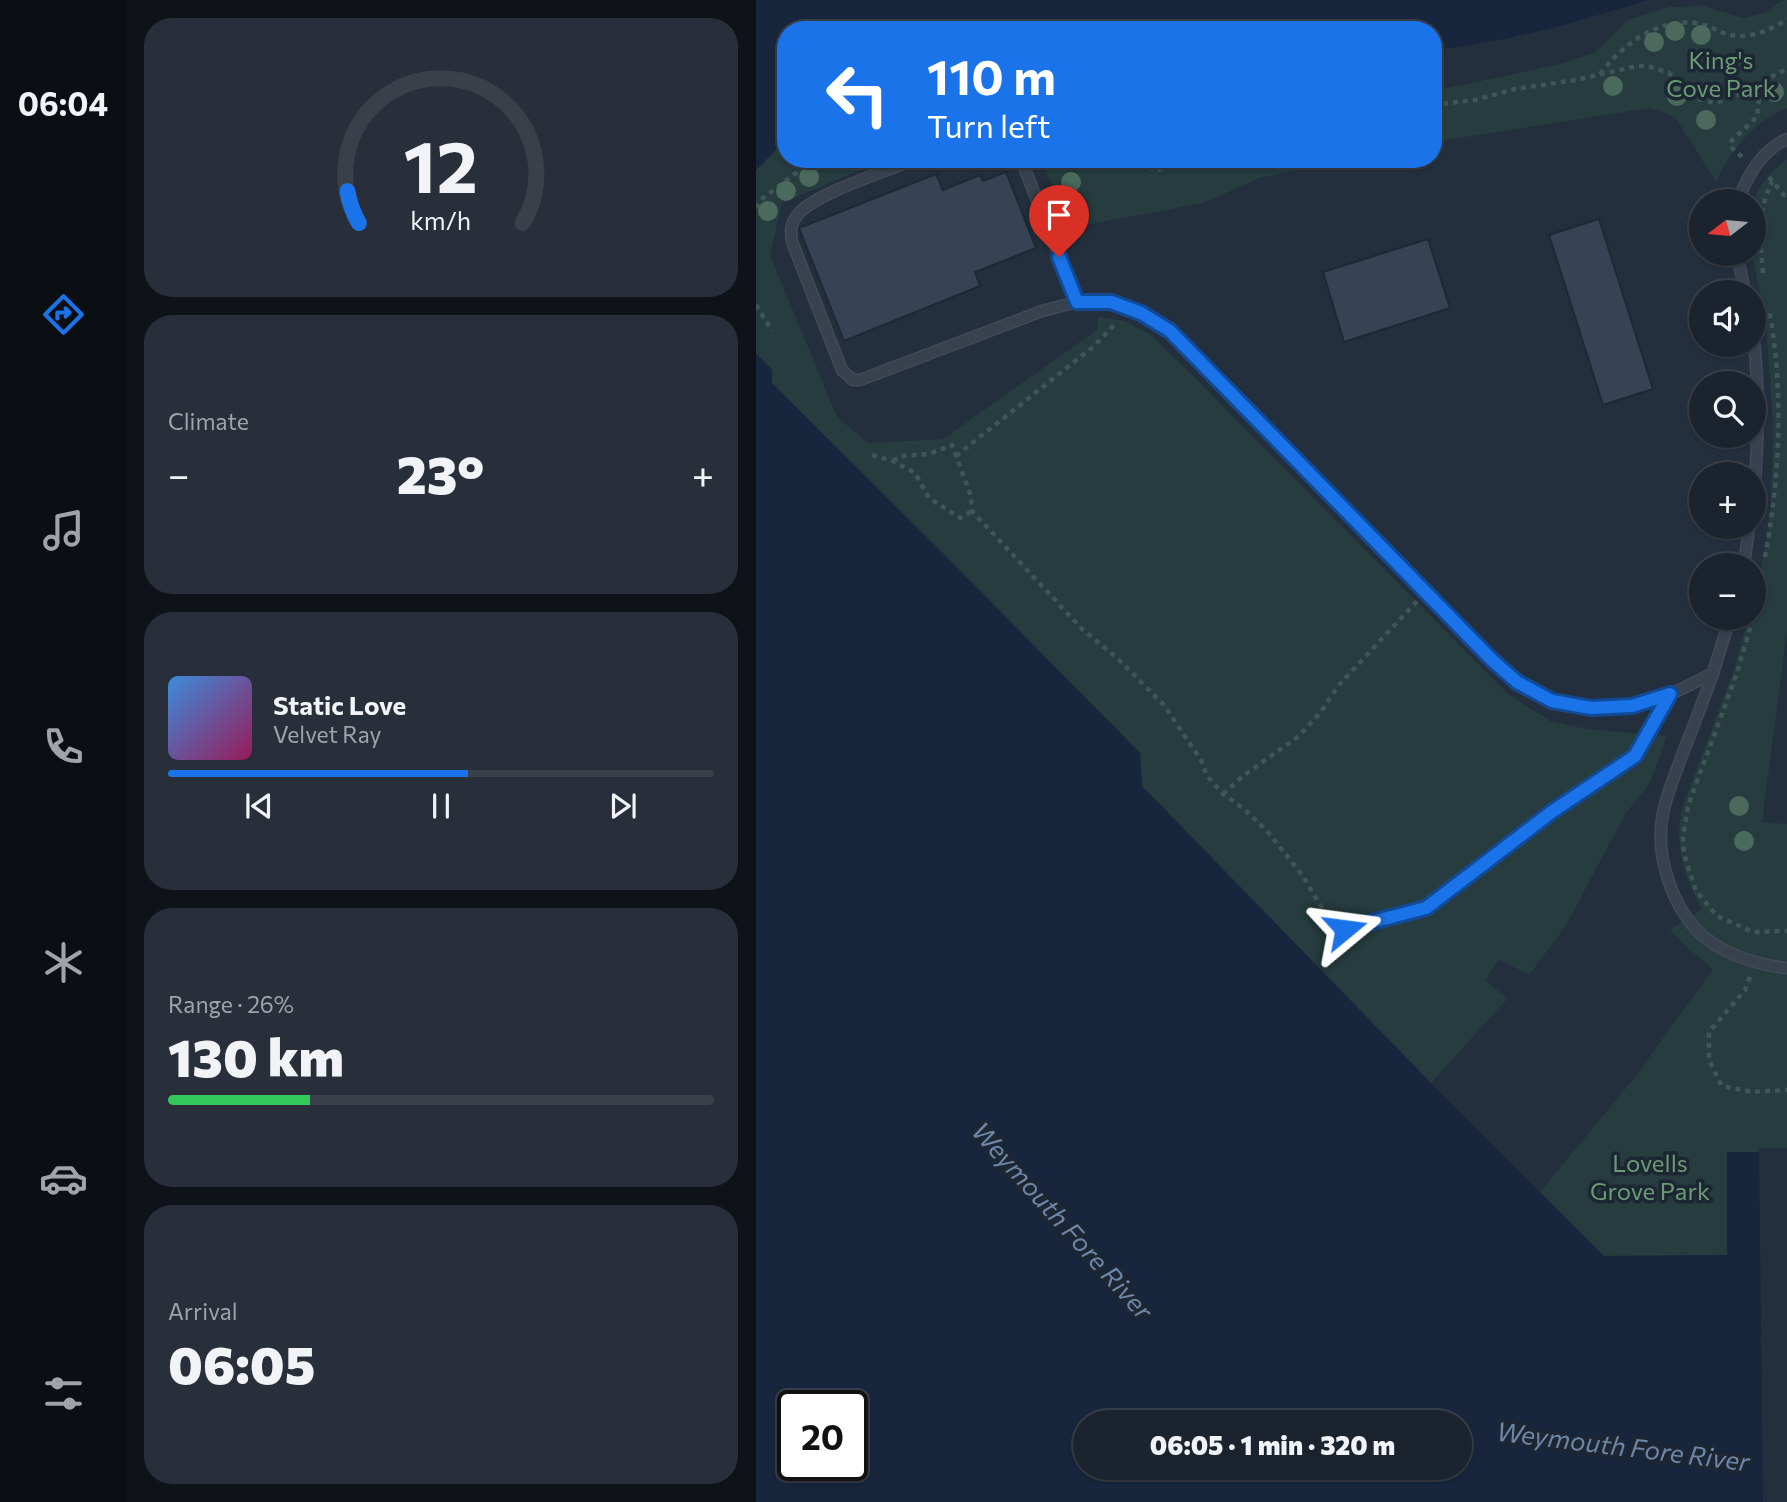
<!DOCTYPE html>
<meta charset="utf-8">
<style>
body{margin:0;font-family:Commissioner,sans-serif;background:#282f3a;color:#f1f3f6;height:100vh;display:flex;flex-direction:column;font-size:26px;white-space:nowrap}
*{box-sizing:border-box;margin:0}
p{font-size:23px;color:#a0a4aa}
.icon{flex:none;width:38px;height:38px;fill:none;stroke:currentColor;stroke-width:2;stroke-linecap:round;stroke-linejoin:round}
.map{position:relative;flex:1;overflow:hidden}
.sheet{display:flex;flex-direction:column;gap:18px;padding:18px;background:#0f1319;width:630px}
.sheet>*{flex:none}
.top-card{position:absolute;left:21px;top:21px;width:665px;height:147px;border-radius:28px;box-shadow:0 2px 5px #0004,0 0 0 2px #39404a;background:#1a73e8;color:#fff;overflow:hidden}
.needle{width:46px;rotate:254deg}
.fabs{position:absolute;left:933px;top:189px;display:grid;gap:14px}
.fabs a{display:grid;place-items:center;width:77px;height:77px;border-radius:50%;background:#1b232e;box-shadow:0 2px 5px #0004,0 0 0 2px #39404a;font-size:35px}
.speed{position:absolute;left:21px;top:1390px;display:flex;gap:14px;font-size:35px;font-weight:700;text-align:center}
.speed>*{display:grid;place-content:center;width:91px;height:91px;border-radius:50%;background:#1b232e;box-shadow:0 2px 5px #0004,0 0 0 2px #39404a;line-height:1}
.speed .limit{border:4px solid #111;border-radius:10px;background:#fff;color:#111}
.pin{position:absolute;display:grid;place-items:center;width:60px;height:60px;color:#fff;margin:-72px -30px;border-radius:50% 50% 50% 0;rotate:-45deg;box-shadow:0 0 7px #0007}
.pin .icon{rotate:45deg}
.me{position:absolute;width:77px;margin:-38px;rotate:74deg;stroke-linejoin:round;filter:drop-shadow(0 0 5px #0008)}
.turn{display:flex;align-items:center;gap:24px;height:147px;padding:0 35px;font-size:32px}
.turn .icon{width:91px;height:91px;stroke-width:2.5}
.turn b{display:block;font-size:49px;line-height:60px}
.big{font-size:52px;font-weight:800;line-height:1.1}
.sheet .tile{flex:1;display:flex;flex-direction:column;justify-content:center;gap:10px;min-width:0;padding:0 24px;border-radius:28px;background:#282f3a}
.sheet .dial{align-items:center;gap:0}
.dial svg{height:182px;overflow:visible;fill:none;stroke:#39404a;stroke-width:7;stroke-linecap:round;text-anchor:middle}
.dial text{fill:#f1f3f6;stroke:none}
.song{display:flex;align-items:center;gap:21px}
.cover{width:84px;height:84px;border-radius:10px;background:linear-gradient(135deg,hsl(210 70% 55%),hsl(330 70% 35%))}
.played{height:7px;border-radius:4px;background:linear-gradient(90deg,#1a73e8 55%,#39404a 55%)}
.keys{display:flex;justify-content:space-around;direction:ltr}
.heat{display:flex;justify-content:space-between;align-items:center;font-size:38px;direction:ltr}
.charge{height:10px;border-radius:5px;background:linear-gradient(90deg,#34c759 26%,#39404a 0)}
.trip{position:absolute;left:317px;top:1410px;width:399px;height:70px;border-radius:35px;background:#1b232e;box-shadow:0 2px 5px #0004,0 0 0 2px #39404a;font-weight:800;line-height:70px;text-align:center}
main{display:flex;flex:1;min-height:0}
.menu{display:flex;flex-direction:column;width:126px;justify-content:space-around;align-items:center;background:#0b0e12;color:#a0a4aa}
.menu .icon{width:49px;height:49px}
.menu .selected{color:#1a73e8}
.menu b{font-size:32px;color:#f1f3f6}
.map>svg:first-child{display:block}
</style>
<main>
<nav class="menu">
<b>06:04</b>
<svg class="icon selected" aria-label="directions" viewBox="0 0 24 24"><path d="M12 3l9 9-9 9-9-9zM9 14v-3h6M13 9l2 2-2 2"/></svg>
<svg class="icon" aria-label="music" viewBox="0 0 24 24"><path d="M9 18V5l10-2v13"/><circle cx="6" cy="18" r="3"/><circle cx="16" cy="16" r="3"/></svg>
<svg class="icon" aria-label="phone" viewBox="0 0 24 24"><path d="M5 4h4l2 5-3 2q2 4 5 5l2-3 5 2v4C11 20 4 13 5 4z"/></svg>
<svg class="icon" aria-label="climate" viewBox="0 0 24 24"><path d="M12 3v18M4 7l16 10M4 17L20 7"/></svg>
<svg class="icon" aria-label="car" viewBox="0 0 24 24"><path d="M5 17H2v-5l4-1 3-4h7l3 4 3 1v5h-3M9 17h6M6 11h13"/><circle cx="7" cy="17" r="2"/><circle cx="17" cy="17" r="2"/></svg>
<svg class="icon" aria-label="filters" viewBox="0 0 24 24"><path d="M4 7h16M4 17h16"/><circle cx="9" cy="7" r="2"/><circle cx="15" cy="17" r="2"/></svg>
</nav>
<section class="sheet">
<div class="tile dial"><svg viewBox="0 0 100 80">
<path d="M14 69A42 42 0 1 1 86 69"/>
<path d="M14 69A42 42 0 0 1 9 55" stroke="#1a73e8"/>
<text x="50" y="56" font-size="32" font-weight="700">12</text>
<text x="50" y="72" font-size="11">km/h</text>
</svg></div>
<div class="tile"><p>Climate</p>
<div class="heat"><a>−</a><b class="big">23°</b><a>+</a></div>
</div>
<div class="tile">
<div class="song"><i class="cover"></i><div><b>Static Love</b><p>Velvet Ray</p></div></div>
<div class="played"></div>
<div class="keys"><svg class="icon" aria-label="previous" viewBox="0 0 24 24"><path d="M18 5L8 12l10 7zM5 5v14"/></svg><svg class="icon" aria-label="pause" viewBox="0 0 24 24"><path d="M8 5v14M16 5v14"/></svg><svg class="icon" aria-label="next" viewBox="0 0 24 24"><path d="M6 5l10 7-10 7zM19 5v14"/></svg></div>
</div>
<div class="tile"><p>Range · 26%</p><b class="big">130 km</b><div class="charge"></div></div>
<div class="tile"><p>Arrival</p><b class="big">06:05</b></div>
</section>
<div class="map">
<svg width="1031" height="1502" viewBox="0 0 1031 1502">
<rect width="100%" height="100%" fill="#242f3e"/>
<g fill="#263c3f">
<path d="M1028,0H1031V108C998,122 975,149 960,182L919,117L894,108L677,142V91L805,64L840,52L872,20L913,7L947,6L987,18L1008,13Z"/>
<path d="M30,140V159H130L26,203L14,255L81,417L113,443L187,439L341,330L342,317L369,321L395,335L434,373L752,694L794,721L830,729L911,736L893,785L870,813L809,927L773,975L743,959L729,981L752,998L675,1083L385,786L384,753L193,558L15,383L16,370L0,353V170Z"/>
<path d="M283,159H591L503,178L448,203L318,227Z"/>
<path d="M1031,159V631L1006,822L1031,824V1152L971,1153V1255L848,1256L784,1192L879,1077L957,969L934,950L914,930L946,909C928,877 918,845 926,808L978,670L992,618H998V596L1011,541L1015,505L1017,423L1010,321L996,254L998,202L1001,192L1012,176Z"/>
</g>
<g fill="#17263c" fill-rule="evenodd">
<path d="M0,0H892C822,22 750,43 677,50V30H30V140L0,170Z"/>
<path d="M0,354L16,370V383L384,753L386,786L675,1083L848,1256L971,1255V1152H1031V1502H0ZM37,1405H96V1465H37ZM329,1423H704V1468H329Z"/>
</g>
<path fill="#242f3e" d="M1003,1148H1031V1502H1007Z"/>
<g fill="#364354" stroke="#1f2835" stroke-width="2">
<path d="M250,172L280,248L219,272L224,286L88,341L43,228L180,174L187,190L224,175L227,181Z"/>
<path d="M843,219L897,389L847,405L793,235Z"/>
<path d="M672,239L694,308L588,342L567,272Z"/>
</g>
<g fill="none" stroke-linecap="round" stroke-linejoin="round">
<g stroke="#414a57" stroke-width="13">
<g id="lane">
<path d="M159,159C129,172 66,191 44,212C35,221 34,230 36,242L86,370L97,380H104L286,311L321,302H355L385,313L414,331L703,624C721,643 738,665 760,681C792,704 839,714 878,705C906,700 932,686 957,673L974,618"/>
<path d="M262,159L268,167L321,302"/>
<path d="M982,201C991,176 1006,150 1031,139"/>
<path d="M981,254L989,292"/>
<path d="M998,343C1004,394 1002,445 998,495"/>
<path d="M988,565L993,527"/>
<path d="M957,673C947,702 936,730 925,758C918,778 909,798 906,819C900,859 917,909 947,936C970,955 1002,965 1031,968"/>
<path d="M588,929L670,908L797,811L879,756L914,694"/>
</g>
</g>
<g stroke="#3f5557" stroke-width="4.5" stroke-dasharray="5 5" stroke-linecap="butt">
<path d="M844,74C868,43 904,16 945,24C954,26 962,31 970,34C991,40 1014,31 1031,19"/>
<path d="M677,105L719,100L759,89L820,80L881,66H892L913,73L943,99L959,103L1000,89L1011,79L1031,69"/>
<path d="M986,157L974,146L976,140L1001,117L1003,98L1000,89"/>
<path d="M343,159L360,160L402,170L430,159"/>
<path d="M1013,177L1028,195L1031,196"/>
<path d="M0,208L7,198L59,159"/>
<path d="M1007,273C1004,238 1001,214 1016,181"/>
<path d="M0,305L16,331"/>
<path d="M116,455L137,461L159,473L173,498L204,518L216,511"/>
<path d="M200,456L337,347L361,322"/>
<path d="M137,461L146,456L173,454L196,445L215,496L216,511L327,630L360,657L408,705L445,760L451,776L467,794L488,809L511,831L547,876L564,905L578,919"/>
<path d="M1009,557C1024,475 1028,391 1013,309"/>
<path d="M998,616L1006,569"/>
<path d="M997,618L981,673L932,806L927,838L928,854L940,891L961,916L997,932L1031,931"/>
<path d="M467,794L487,776L543,736L564,713L583,685L661,601"/>
<path d="M994,977L989,990L953,1032V1060L966,1086L997,1092L1031,1090"/>
</g>
<use href="#lane" stroke="#38414e" stroke-width="10"/>
</g>
<g fill="#4b6a5d">
<circle cx="919" cy="31" r="10"/>
<circle cx="945" cy="35" r="10"/>
<circle cx="898" cy="42" r="10"/>
<circle cx="857" cy="86" r="10"/>
<circle cx="1018" cy="92" r="10"/>
<circle cx="921" cy="96" r="10"/>
<circle cx="950" cy="120" r="10"/>
<circle cx="53" cy="177" r="10"/>
<circle cx="315" cy="182" r="10"/>
<circle cx="30" cy="191" r="10"/>
<circle cx="12" cy="211" r="10"/>
<circle cx="983" cy="806" r="10"/>
<circle cx="988" cy="841" r="10"/>
</g>
<g fill="none" stroke-linecap="round" stroke-linejoin="round">
<g stroke="#114b97" stroke-width="18">
<path id="route" d="M303,257L321,302H355L385,313L414,331L736,660L761,682L796,701L835,708L876,706L914,694L879,756L797,811L670,908L589,929"/>
</g>
<use href="#route" stroke="#1a73e8" stroke-width="12"/>
</g>
<g text-anchor="middle" stroke-width="7" stroke-linejoin="round" paint-order="stroke">
<g font-size="24" fill="#6b9a76" stroke="#1d2633">
<text x="965" y="69">King's<tspan x="965" dy="28">Cove Park</tspan></text>
<text x="894" y="1172">Lovells<tspan x="894" dy="28">Grove Park</tspan></text>
</g>
<g font-size="26" font-style="italic" fill="#6d86a8" stroke="#1d2633">
<text transform="translate(306 1221) rotate(48)" y="9">Weymouth Fore River</text>
<text transform="translate(867 1447) rotate(7)" y="9">Weymouth Fore River</text>
</g>
</g>
</svg>
<div class="fabs">
<a><svg class="needle" viewBox="-14 -14 28 28"><path d="M0-13l5 13h-10z" fill="#e53935"/><path d="M0 13l5-13h-10z" fill="#a0a4aa"/></svg></a>
<a><svg class="icon" aria-label="sound" viewBox="0 0 24 24"><path d="M4 9h4l5-4v14l-5-4H4zM17 9q2 3 0 6"/></svg></a>
<a><svg class="icon" aria-label="search" viewBox="0 0 24 24"><circle cx="10" cy="10" r="6"/><path d="M15 15l6 6"/></svg></a>
<a>+</a>
<a>−</a>
</div>
<div class="speed"><div class="limit">20</div></div>
<div class="pin" style="left:303px;top:257px;background:#d93025"><svg class="icon" aria-label="arrive" viewBox="0 0 24 24"><path d="M6 21V4h12l-3 4 3 4H6"/></svg></div>
<svg class="me" style="left:589px;top:929px" viewBox="-20 -20 40 40"><path d="M0-17L14 15 0 8-14 15z" fill="#1a73e8" stroke="#fff" stroke-width="4"/></svg>
<div class="trip">06:05 · 1 min · 320 m</div>
<div class="top-card">
<div class="turn"><svg class="icon" aria-label="left" viewBox="0 0 24 24"><path d="M17 20v-9H6M10 6l-5 5 5 5"/></svg><div><b>110 m</b>Turn left</div></div>
</div>
</div>
</main>
